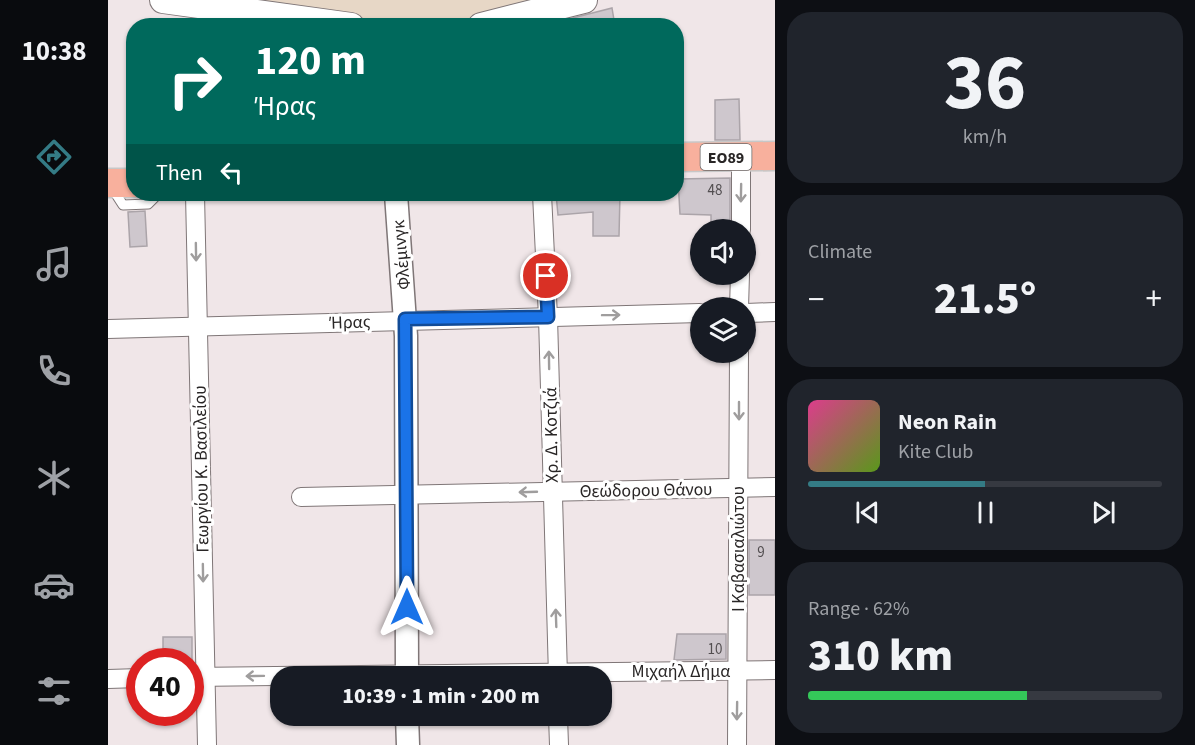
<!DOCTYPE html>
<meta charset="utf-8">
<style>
body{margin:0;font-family:"Source Sans 3",sans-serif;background:#20242c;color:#f1f3f6;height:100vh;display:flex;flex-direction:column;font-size:22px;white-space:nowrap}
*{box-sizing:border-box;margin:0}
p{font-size:20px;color:#9ea1a6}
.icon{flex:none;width:33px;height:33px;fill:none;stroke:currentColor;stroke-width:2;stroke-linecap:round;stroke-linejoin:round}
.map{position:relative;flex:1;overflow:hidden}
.side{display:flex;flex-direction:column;gap:12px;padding:12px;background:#0d0f14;width:420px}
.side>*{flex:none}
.banner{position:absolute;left:18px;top:18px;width:558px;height:183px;border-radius:24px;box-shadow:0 2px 4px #0004;background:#00695c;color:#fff;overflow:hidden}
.tools{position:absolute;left:582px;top:219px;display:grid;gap:12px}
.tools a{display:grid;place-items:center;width:66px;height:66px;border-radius:50%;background:#171b24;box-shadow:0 2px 4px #0004;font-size:30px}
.speed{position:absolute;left:18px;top:648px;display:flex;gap:12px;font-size:30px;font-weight:700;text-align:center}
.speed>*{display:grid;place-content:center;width:78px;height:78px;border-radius:50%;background:#171b24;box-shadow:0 2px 4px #0004;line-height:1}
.speed .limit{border:9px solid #d22;background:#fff;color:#111}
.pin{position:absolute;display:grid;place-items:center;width:51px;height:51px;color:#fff;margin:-26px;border:3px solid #fff;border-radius:50%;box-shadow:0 2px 6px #0007}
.me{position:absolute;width:66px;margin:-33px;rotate:0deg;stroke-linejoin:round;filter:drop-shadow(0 0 4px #0008)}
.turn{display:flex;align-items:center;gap:21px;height:126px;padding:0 30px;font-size:27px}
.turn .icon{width:78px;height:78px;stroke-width:2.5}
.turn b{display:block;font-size:42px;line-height:51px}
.then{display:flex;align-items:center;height:57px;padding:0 30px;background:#0003;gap:12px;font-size:22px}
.big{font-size:45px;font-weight:800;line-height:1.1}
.side .tile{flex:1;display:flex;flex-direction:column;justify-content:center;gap:9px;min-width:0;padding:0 21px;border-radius:24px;background:#20242c}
.side .dial{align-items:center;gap:0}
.dial b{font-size:78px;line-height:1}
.song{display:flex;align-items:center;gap:18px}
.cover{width:72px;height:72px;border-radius:9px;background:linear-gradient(135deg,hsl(330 70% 55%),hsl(90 70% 35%))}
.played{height:6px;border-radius:3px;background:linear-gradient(90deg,#347b85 50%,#363941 50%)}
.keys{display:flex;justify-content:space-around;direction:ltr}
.heat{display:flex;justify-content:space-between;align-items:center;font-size:33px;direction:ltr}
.charge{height:9px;border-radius:4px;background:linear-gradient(90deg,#34c759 62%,#363941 0)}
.trip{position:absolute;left:162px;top:666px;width:342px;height:60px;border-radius:24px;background:#171b24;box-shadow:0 2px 4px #0004;font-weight:800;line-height:60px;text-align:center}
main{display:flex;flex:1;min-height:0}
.tab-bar{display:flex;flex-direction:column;width:108px;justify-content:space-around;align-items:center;background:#090b0e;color:#9ea1a6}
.tab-bar .icon{width:42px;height:42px}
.tab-bar .on{color:#347b85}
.tab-bar b{font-size:27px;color:#f1f3f6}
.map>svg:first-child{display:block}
</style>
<main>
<nav class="tab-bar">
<b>10:38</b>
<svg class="icon on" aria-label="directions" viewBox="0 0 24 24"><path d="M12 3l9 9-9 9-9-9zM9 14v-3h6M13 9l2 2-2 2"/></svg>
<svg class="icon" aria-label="music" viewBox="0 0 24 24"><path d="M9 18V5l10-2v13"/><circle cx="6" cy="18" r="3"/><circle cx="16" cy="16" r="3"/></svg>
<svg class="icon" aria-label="phone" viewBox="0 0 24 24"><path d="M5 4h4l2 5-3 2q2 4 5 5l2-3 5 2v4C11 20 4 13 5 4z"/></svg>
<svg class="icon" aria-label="climate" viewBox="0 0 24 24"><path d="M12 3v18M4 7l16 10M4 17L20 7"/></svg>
<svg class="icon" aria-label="car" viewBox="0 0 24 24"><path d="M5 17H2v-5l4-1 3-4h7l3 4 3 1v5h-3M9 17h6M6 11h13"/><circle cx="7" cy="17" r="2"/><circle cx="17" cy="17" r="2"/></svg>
<svg class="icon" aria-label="filters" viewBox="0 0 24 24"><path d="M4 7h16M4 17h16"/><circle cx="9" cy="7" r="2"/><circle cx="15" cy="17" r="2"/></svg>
</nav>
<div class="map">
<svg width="667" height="745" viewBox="0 0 667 745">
<rect width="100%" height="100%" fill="#f0e6e8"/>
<path fill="#e7d7c6" d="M115,0H448C396,14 340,29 286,25Z"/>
<g fill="#cec7cd" stroke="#aba4a9" stroke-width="1.5">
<path d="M504,8L507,26H450L449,22Z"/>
<path d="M631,99L632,140H607V100Z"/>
<path d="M622,178V230H603V215L572,214L570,179Z"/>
<path d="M448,194H512L511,236H485V212L450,215Z"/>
<path d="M37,211L39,246L22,247L20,212Z"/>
<rect x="641" y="540" width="26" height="55"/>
<path d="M569,634H618V659L566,660Z"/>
<rect x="55" y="637" width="29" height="25"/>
</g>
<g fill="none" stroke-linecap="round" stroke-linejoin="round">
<g stroke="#7f7677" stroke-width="11">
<path id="service" d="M4,188L15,205L40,204L50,194"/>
</g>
<g stroke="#7f7677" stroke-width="20">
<g id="minor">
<path d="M87,194L99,745"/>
<path d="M434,194L440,317L450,676"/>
<path d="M633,230V156"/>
<path d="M631,308L632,274"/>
<path d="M638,313L667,312"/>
<path d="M0,329L592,313"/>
<path d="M193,497L667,487"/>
<path d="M82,677L667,670"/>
<path d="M0,679L32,678"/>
<path d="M450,716L451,745"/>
<path d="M629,745L631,352"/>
</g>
</g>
<g stroke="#7f7677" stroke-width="25">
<g id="tertiary">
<path d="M288,194L298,336L299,676"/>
<path d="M299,716L300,745"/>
</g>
</g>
<g stroke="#7f7677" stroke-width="28">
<g id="secondary">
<path d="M55,0L243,26"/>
<path d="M373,26L476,0"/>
</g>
</g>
<g stroke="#c7c7c7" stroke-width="31">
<g id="primary">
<path d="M568,157L667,156"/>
<path d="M0,183H26"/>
</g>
</g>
<use href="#service" stroke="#fff" stroke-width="9"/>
<use href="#minor" stroke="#fff" stroke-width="18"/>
<use href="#tertiary" stroke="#fff" stroke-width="22"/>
<use href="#secondary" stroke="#fff" stroke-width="26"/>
<use href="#primary" stroke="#f8b09d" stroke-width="28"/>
</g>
<defs><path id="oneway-shaft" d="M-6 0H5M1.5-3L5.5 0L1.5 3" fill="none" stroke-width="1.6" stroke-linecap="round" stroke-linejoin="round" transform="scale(1.5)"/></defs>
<g stroke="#9f9d9d">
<use href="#oneway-shaft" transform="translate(633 193) rotate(91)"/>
<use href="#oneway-shaft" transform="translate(88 252) rotate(89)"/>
<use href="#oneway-shaft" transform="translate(503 315) rotate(-1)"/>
<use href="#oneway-shaft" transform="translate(441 360) rotate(-91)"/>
<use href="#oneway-shaft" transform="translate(631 411) rotate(90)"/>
<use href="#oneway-shaft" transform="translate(420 492) rotate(178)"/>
<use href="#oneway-shaft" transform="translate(95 573) rotate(89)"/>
<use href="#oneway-shaft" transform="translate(448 618) rotate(-92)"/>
<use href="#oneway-shaft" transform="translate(147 676) rotate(179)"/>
<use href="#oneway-shaft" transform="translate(629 711) rotate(91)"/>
</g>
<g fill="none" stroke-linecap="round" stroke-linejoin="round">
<g stroke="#114b97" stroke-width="15">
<path id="route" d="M299,607L297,319L440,317L438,276"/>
</g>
<use href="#route" stroke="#1a73e8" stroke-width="10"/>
</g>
<g text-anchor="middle" stroke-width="6" stroke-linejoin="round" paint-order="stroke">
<g font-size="15" fill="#524e50">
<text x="607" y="195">48</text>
<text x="653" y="557">9</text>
<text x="607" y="654">10</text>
</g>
<rect fill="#fff" stroke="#696767" stroke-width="1.5" x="592.5" y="144" width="51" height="26" rx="4.5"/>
<g font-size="16" font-weight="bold" fill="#292626">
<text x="618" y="163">ΕΟ89</text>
</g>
<g font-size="18" fill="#292626" stroke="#fff">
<text transform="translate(293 255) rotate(-95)" y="6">Φλέμινγκ</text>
<text transform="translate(242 322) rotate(-2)" y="6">Ήρας</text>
<text transform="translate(443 435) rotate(-91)" y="6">Χρ. Δ. Κοτζιά</text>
<text transform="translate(93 469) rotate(-91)" y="6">Γεωργίου Κ. Βασιλείου</text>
<text transform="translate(538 490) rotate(-1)" y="6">Θεώδορου Θάνου</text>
<text transform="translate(630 549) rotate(-90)" y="6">Ι Καβασιαλιώτου</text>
<text x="573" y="677">Μιχαήλ Δήμα</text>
</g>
</g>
</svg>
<div class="tools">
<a><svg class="icon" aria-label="sound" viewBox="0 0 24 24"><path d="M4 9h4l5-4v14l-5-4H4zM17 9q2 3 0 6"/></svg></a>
<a><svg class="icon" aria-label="layers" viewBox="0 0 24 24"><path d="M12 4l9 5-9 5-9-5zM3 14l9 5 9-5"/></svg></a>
</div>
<div class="speed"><div class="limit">40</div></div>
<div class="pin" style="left:438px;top:276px;background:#d93025"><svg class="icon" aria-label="arrive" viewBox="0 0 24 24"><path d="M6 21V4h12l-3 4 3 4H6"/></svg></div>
<svg class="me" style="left:299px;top:607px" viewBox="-20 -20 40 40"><path d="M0-17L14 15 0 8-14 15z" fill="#1a73e8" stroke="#fff" stroke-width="4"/></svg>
<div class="trip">10:39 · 1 min · 200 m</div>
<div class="banner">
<div class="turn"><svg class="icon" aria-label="right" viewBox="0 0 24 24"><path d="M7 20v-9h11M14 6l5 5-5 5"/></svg><div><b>120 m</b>Ήρας</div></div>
<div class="then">Then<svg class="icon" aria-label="left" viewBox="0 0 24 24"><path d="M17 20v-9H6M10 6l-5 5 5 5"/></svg></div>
</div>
</div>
<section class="side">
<div class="tile dial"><b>36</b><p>km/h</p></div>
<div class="tile"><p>Climate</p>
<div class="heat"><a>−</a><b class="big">21.5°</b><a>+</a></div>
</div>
<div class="tile">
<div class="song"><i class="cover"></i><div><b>Neon Rain</b><p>Kite Club</p></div></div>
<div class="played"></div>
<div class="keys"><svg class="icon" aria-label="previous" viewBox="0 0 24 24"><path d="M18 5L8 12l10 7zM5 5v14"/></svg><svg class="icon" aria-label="pause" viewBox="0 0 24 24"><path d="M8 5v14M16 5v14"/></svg><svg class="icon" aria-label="next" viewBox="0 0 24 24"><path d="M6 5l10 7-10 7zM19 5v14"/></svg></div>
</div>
<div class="tile"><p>Range · 62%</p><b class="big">310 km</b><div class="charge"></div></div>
</section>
</main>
